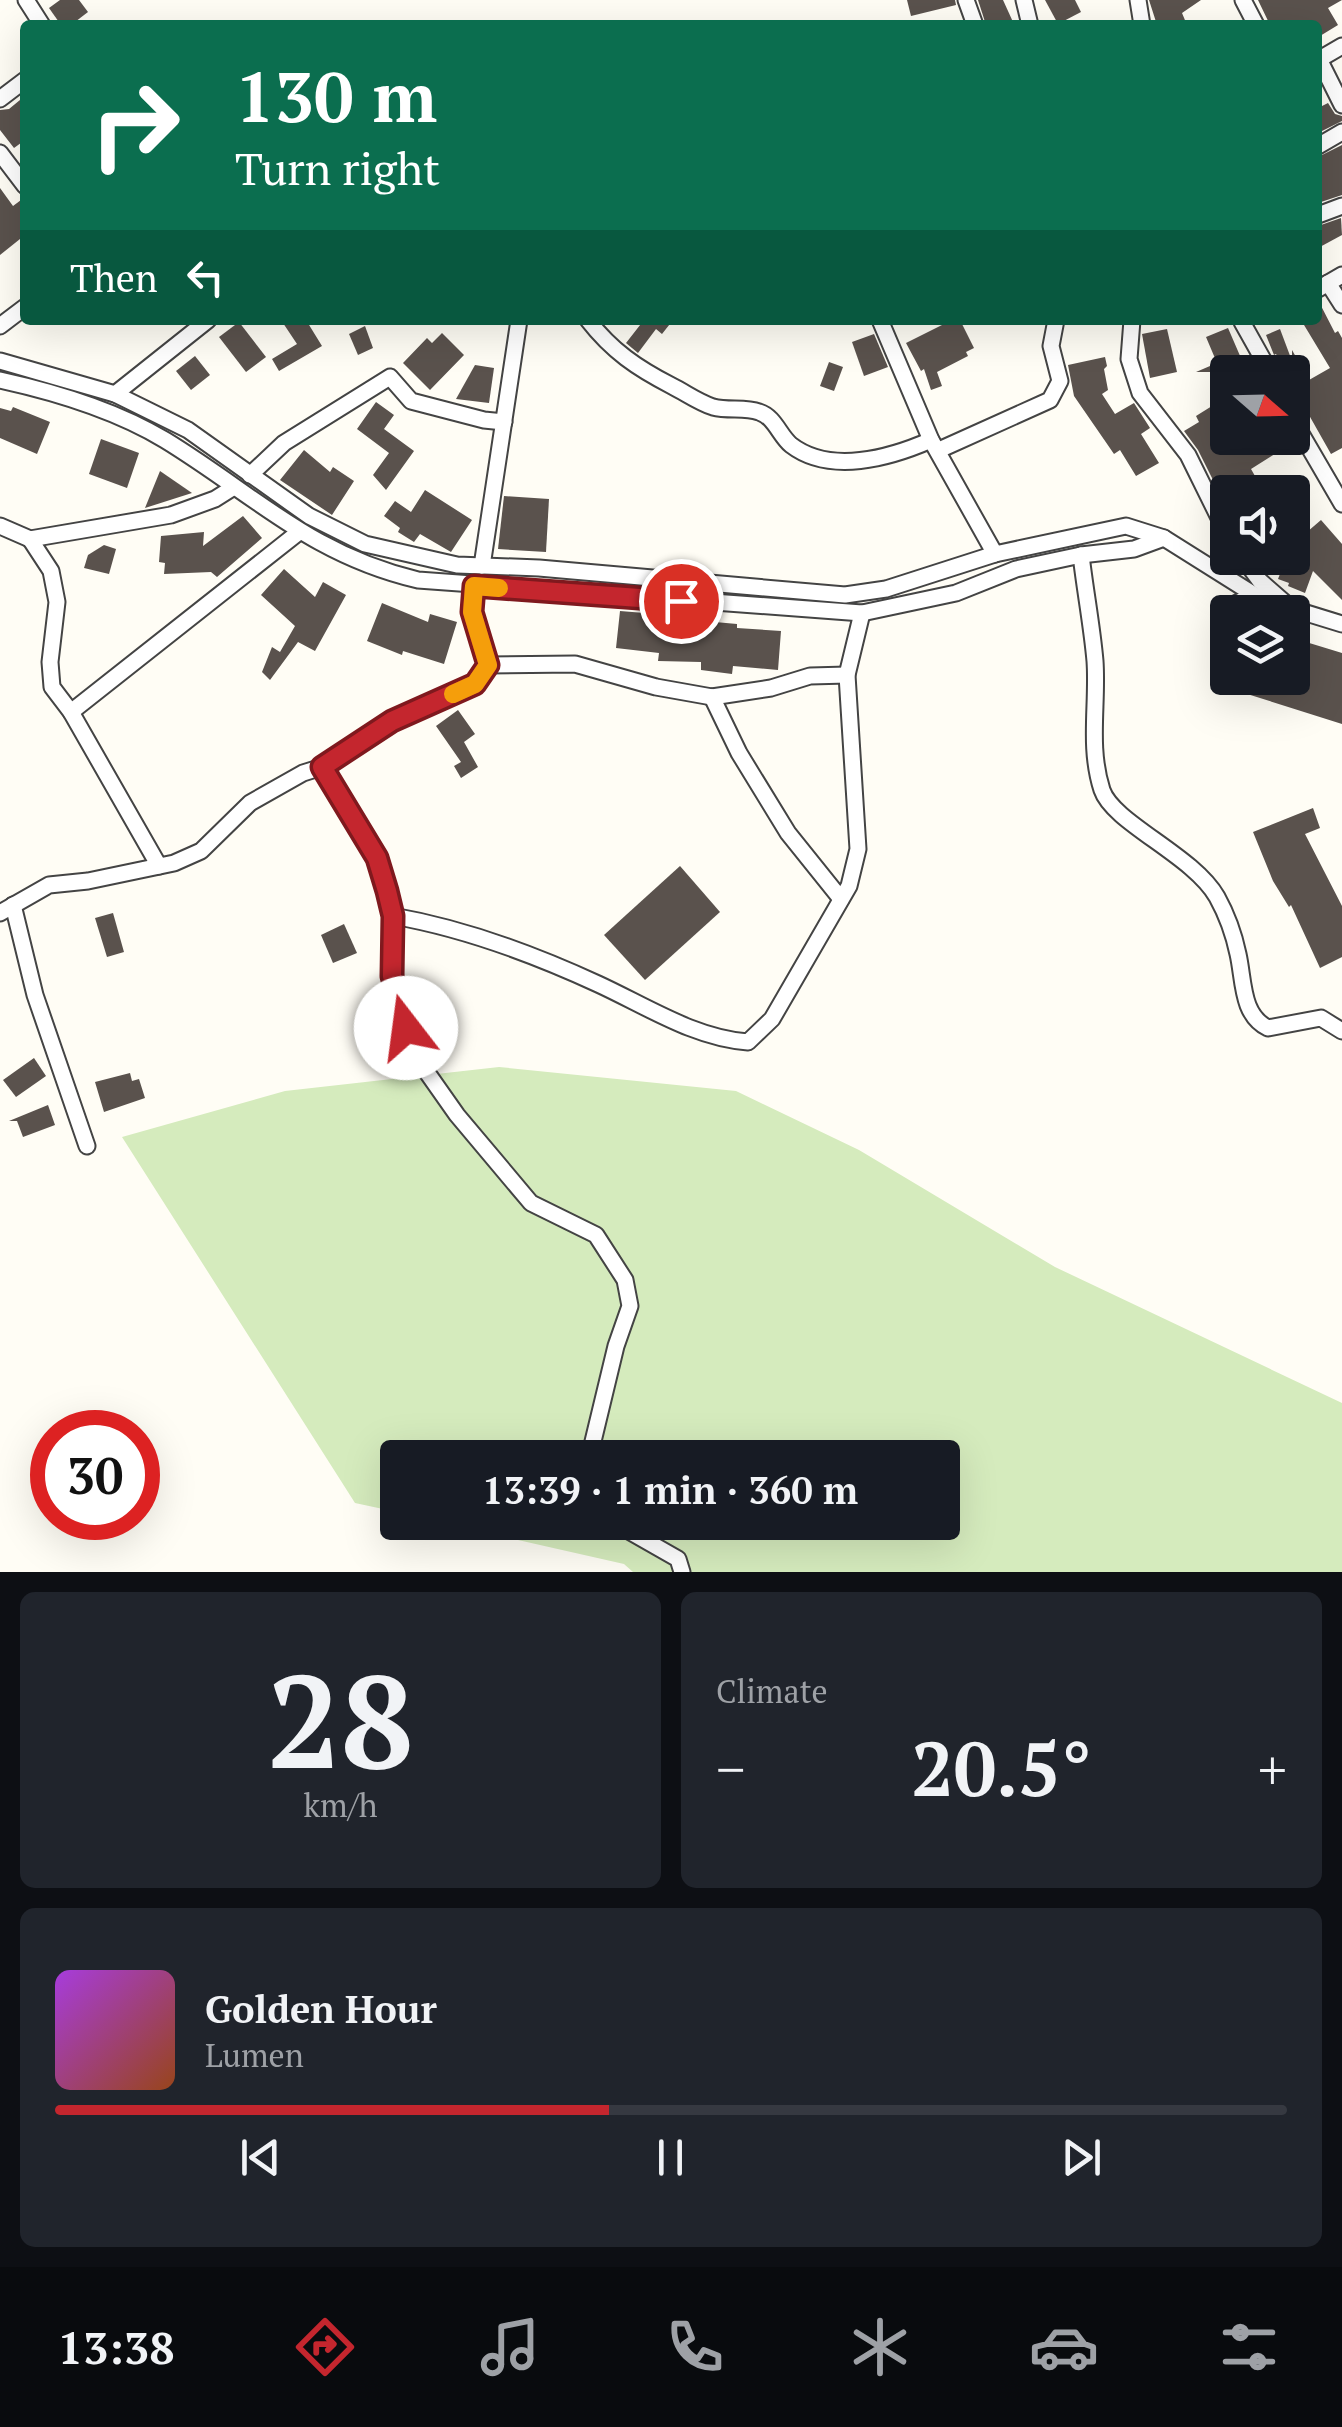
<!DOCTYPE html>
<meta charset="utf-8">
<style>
body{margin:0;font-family:"PT Serif",serif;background:#20242c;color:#f1f3f6;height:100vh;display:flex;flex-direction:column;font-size:38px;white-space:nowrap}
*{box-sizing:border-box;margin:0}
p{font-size:32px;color:#9ea1a6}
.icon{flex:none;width:55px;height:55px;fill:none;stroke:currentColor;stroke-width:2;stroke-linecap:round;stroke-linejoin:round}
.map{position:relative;height:1572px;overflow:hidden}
.sheet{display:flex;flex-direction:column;gap:20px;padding:20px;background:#0d0f14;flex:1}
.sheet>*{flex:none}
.guide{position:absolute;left:20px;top:20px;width:1302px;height:305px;border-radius:10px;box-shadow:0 10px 40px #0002;background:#0b6e4f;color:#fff;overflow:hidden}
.needle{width:65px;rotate:110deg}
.controls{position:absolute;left:1210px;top:355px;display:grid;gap:20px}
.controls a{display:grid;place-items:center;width:100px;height:100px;border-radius:10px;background:#171b24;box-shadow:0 10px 40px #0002;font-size:50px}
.speed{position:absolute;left:30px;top:1410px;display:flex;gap:20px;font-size:50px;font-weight:700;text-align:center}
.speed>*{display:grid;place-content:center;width:130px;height:130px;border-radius:50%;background:#171b24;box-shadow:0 10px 40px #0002;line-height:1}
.speed .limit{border:15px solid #d22;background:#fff;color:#111}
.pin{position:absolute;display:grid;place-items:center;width:85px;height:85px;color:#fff;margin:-42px;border:5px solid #fff;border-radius:50%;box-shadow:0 2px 10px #0007}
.me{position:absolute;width:110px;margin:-55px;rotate:345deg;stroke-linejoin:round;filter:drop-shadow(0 0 8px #0008)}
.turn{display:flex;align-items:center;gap:35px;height:210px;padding:0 50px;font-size:45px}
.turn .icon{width:130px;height:130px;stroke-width:2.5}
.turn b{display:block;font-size:70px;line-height:85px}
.then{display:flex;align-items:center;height:95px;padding:0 50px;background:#0003;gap:20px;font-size:38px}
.big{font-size:75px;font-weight:600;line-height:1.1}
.sheet .widget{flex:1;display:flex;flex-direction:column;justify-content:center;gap:15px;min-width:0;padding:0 35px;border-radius:15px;background:#20242c}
.sheet .dial{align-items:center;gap:0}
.dial b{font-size:130px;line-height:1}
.song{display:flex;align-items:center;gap:30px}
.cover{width:120px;height:120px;border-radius:15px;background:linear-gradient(135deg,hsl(280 70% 55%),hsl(20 70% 35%))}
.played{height:10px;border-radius:5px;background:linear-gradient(90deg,#c4262e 45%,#363941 45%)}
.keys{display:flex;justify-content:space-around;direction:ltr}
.heat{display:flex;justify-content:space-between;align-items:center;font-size:55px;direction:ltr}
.sheet .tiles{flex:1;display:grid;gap:20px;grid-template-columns:1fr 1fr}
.widget:last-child{grid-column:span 2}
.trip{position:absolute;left:380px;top:1440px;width:580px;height:100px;border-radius:10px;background:#171b24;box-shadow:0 10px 40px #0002;font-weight:600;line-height:100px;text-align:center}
.tab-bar{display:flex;height:160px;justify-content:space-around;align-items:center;background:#090b0e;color:#9ea1a6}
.tab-bar .icon{width:70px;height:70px}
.tab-bar .selected{color:#c4262e}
.tab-bar b{font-size:45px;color:#f1f3f6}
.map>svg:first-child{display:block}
</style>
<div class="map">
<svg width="1342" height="1572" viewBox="0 0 1342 1572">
<rect width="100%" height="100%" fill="#fffdf5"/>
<path fill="#d5ebbd" d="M499,1067L736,1091L859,1150L1055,1267L1342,1403V1572H633L624,1564L442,1523L942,1522V1458H398L397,1512L355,1503L122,1137L285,1091Z"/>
<g fill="#5a524d">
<path d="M60,0H79L88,12L71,25H61L49,8Z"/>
<path d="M907,0H955L956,5L911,16Z"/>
<path d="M978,0H1003L1013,22L986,25Z"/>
<path d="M1045,0H1075L1081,12L1058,24Z"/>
<path d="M1149,0H1201L1182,13L1187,25H1157Z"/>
<path d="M1258,0H1342L1328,8L1338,25L1320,36L1318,25H1270Z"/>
<path d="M20,100L25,107V140L14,148L0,130V110L9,109Z"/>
<path d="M1328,103L1335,114L1342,116V121L1318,133V108Z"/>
<path d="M1342,145V195L1318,203V157Z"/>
<path d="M0,188L13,206L25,197V235L0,255Z"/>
<path d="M1341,218L1342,235L1318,248V226Z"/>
<path d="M1318,300L1335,333L1338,331L1342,338V448L1331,454L1292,385V372H1286L1276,354L1274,355L1266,335L1280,329L1292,361V350L1309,380L1330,368L1301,320H1318Z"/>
<path d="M281,320H306L322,346L279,371L272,359L297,344Z"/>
<path d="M644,320H673L662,334L656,329L638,353L626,343Z"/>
<path d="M952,320H960L974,348L966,352L968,356L937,372L942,386L931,390L924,369L921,371L906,343Z"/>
<path d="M239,322L266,357L246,372L219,337Z"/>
<path d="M365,326L373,348L358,355L349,334Z"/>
<path d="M1228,328L1247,372H1228L1227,400L1216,372H1196L1217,363L1206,337Z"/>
<path d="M1167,329L1177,372L1150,378L1142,334Z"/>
<path d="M442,333L464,355L430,390L403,363L427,338L432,343Z"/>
<path d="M874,334L888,367L864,376L852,342Z"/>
<path d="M195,356L210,375L191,390L176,371Z"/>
<path d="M1105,357L1107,366L1104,369L1108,390L1102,394L1115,414L1134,403L1150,428L1141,434L1159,463L1136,476L1120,450L1114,454L1074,396L1068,365Z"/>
<path d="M829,362L843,367L834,391L820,386Z"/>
<path d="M475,365L494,368L489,403L456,399Z"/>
<path d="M376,402L394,415L384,429L414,451L386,490L373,475L389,453L357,429Z"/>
<path d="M1212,406L1235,449L1253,438H1281L1286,447L1251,469L1259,483L1252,487L1254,492H1228V510L1198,450L1184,431L1199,422L1196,416Z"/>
<path d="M13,407L50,422L37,454L0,438V408L11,411Z"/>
<path d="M101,439L139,453L127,488L89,474Z"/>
<path d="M304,450L330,472L333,467L354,481L332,515L280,480Z"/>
<path d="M160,471L192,493L145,508Z"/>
<path d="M425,490L472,520L451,552L420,534L414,542L398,532L400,528L384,516L395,501L411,512Z"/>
<path d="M504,496L549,499L546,552L498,549Z"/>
<path d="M243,516L262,538L217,577L211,572L164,574L165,563L159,562L161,536L204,532L203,546Z"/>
<path d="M1321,520L1342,544V600L1313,571L1305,593L1288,586L1289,583L1278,579L1282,569L1269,558H1292V532L1300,538Z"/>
<path d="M104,545L116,549L109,574L84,568L88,555Z"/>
<path d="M284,569L315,597L323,582L346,595L315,651L298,642L270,680L262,672L272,647L280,652L295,626L261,595Z"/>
<path d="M382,603L428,622L430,614L457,622L444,664L403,651L402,655L367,641Z"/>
<path d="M620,611L693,617V620L737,624V628L781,631L778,670L733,666L732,674L701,670V662L658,661L659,653L616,648Z"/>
<path d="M1292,629L1308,635L1306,642L1342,653V724L1244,693L1249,678H1280L1292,682Z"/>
<path d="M458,710L475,734L464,742L478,767L461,778L454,766L461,762L436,726Z"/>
<path d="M1313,808L1320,828L1305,834L1342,906V957L1320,968L1291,905L1289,907L1273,881L1253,832Z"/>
<path d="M680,866L720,912L645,980L604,935Z"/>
<path d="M113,913L124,952L107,957L95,918Z"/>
<path d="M344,924L357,953L333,963L321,935Z"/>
<path d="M34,1058L46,1076L16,1097L3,1080Z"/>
<path d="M130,1073L132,1081L139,1079L145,1098L104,1112L95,1082Z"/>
<path d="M48,1105L55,1125L23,1137L17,1121H9Z"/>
</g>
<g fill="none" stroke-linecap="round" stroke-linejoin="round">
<g stroke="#444" stroke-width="19">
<g id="minor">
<path d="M26,0L42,25"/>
<path d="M966,0L975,25"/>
<path d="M1024,0L1030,25"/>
<path d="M1138,0L1142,25"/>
<path d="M1243,0L1256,25"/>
<path d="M1319,59L1342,105"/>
<path d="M1318,60L1342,46"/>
<path d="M0,99L25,80"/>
<path d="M1318,146L1342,132"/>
<path d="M0,153L25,186"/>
<path d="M1318,215L1342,206"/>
<path d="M1328,283L1342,305"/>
<path d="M1318,289L1342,275"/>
<path d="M588,320C612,351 637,368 672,386C686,393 698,402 713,407C728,411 745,407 759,412C775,417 779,435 791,445C830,475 890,458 931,440"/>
<path d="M880,320L931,440L995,554"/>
<path d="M1132,320L1129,359L1140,393L1188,455L1228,536"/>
<path d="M1247,320L1242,322L1270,372"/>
<path d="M0,326L25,307"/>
<path d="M0,361L115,394L188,430L309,516L365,544L457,565L539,568L845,595L886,589L995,554L1126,526L1164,538L1261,599L1342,624"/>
<path d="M0,380C55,392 117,411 165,440C255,495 311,555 418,580L862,613L956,593L1016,569L1081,555L1134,549L1164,538"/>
<path d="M115,394L208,320"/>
<path d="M1292,418L1342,504"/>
<path d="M939,450L1050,400L1060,381L1051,346L1056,320"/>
<path d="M250,475L284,443L390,377L411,401L484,420L504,422"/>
<path d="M0,526L30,539L171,515L215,499L234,487"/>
<path d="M30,539L51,571L57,602L50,662L52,687L71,712L159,866"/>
<path d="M1081,555C1085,590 1092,626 1095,661C1098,704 1088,747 1102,790C1113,823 1193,855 1217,897C1227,915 1234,935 1238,954C1244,980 1241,1015 1268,1028L1321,1018L1342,1031"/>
<path d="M1243,558L1260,581L1285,603"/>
<path d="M482,566L519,320"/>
<path d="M1231,612L1229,607L1241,601L1261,599"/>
<path d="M488,665L575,664L656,687L712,697L771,688L810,676L847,675"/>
<path d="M1227,675L1228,672"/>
<path d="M712,697L739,753L788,833L841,899"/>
<path d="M71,712L299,532"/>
<path d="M322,767L377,858L393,916L392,976L406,1028L419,1061L457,1115L531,1203L596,1235L625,1280L630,1306L616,1346L589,1458"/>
<path d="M13,905L35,995L87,1146"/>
<path d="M0,913L49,885L88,881L174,863L201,851L250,803L303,773L322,767L392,721L475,684L488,665L473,612L474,586"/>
<path d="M393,916C462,928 533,954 598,984C646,1006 694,1038 748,1042L772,1019L849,886L858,849L847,675L862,613"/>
<path d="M613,1522L678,1559L682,1572"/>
</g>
</g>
<use href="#minor" stroke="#fff" stroke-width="15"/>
</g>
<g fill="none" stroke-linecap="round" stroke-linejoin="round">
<g stroke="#7f191e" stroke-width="25">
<path id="route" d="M406,1028L392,976L393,916L387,891L377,858L322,767L392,721L475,684L488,665L472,612L474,586L681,601"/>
</g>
<use href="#route" stroke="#c4262e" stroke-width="18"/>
<path stroke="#f59e0b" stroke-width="18" d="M453,694L475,684L488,665L472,612L474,586L499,588"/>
</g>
</svg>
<div class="controls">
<a><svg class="needle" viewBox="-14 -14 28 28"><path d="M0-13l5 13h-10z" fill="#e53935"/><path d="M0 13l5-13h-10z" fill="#9ea1a6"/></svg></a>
<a><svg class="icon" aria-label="sound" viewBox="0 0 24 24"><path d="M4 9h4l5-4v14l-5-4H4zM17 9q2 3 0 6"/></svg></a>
<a><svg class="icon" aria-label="layers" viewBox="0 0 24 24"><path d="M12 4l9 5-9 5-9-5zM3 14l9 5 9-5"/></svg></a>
</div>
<div class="speed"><div class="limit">30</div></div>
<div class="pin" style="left:681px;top:601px;background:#d93025"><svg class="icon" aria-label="arrive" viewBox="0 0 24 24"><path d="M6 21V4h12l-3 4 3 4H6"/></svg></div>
<svg class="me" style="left:406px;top:1028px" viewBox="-20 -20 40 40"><circle r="19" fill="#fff"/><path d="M0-13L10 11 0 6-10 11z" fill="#c4262e"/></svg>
<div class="trip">13:39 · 1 min · 360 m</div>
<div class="guide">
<div class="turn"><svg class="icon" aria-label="right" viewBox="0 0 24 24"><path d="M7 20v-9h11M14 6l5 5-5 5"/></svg><div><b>130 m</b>Turn right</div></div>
<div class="then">Then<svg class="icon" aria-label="left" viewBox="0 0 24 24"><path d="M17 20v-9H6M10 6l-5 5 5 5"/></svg></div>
</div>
</div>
<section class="sheet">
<div class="tiles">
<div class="widget dial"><b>28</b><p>km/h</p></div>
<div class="widget"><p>Climate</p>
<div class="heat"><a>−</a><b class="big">20.5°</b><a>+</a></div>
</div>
<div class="widget">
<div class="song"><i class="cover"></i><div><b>Golden Hour</b><p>Lumen</p></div></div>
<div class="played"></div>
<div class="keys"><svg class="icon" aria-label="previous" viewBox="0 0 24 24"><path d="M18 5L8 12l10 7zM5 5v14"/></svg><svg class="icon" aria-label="pause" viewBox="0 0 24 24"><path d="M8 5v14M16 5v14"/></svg><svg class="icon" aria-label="next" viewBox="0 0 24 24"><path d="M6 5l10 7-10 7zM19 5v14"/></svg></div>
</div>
</div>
</section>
<nav class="tab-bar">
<b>13:38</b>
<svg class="icon selected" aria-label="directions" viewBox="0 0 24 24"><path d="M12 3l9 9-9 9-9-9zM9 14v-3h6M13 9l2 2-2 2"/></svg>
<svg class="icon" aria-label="music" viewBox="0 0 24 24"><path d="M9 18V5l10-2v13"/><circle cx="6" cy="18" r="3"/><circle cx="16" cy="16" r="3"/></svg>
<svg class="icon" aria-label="phone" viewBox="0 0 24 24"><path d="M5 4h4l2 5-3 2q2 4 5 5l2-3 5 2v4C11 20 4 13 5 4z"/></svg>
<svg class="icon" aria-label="climate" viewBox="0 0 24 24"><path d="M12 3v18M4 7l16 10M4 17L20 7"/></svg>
<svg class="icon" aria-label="car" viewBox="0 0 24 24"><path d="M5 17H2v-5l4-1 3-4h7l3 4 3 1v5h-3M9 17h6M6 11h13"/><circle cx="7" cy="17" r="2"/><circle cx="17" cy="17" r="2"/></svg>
<svg class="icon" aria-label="filters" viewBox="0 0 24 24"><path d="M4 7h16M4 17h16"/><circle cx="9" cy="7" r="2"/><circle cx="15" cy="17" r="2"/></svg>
</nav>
